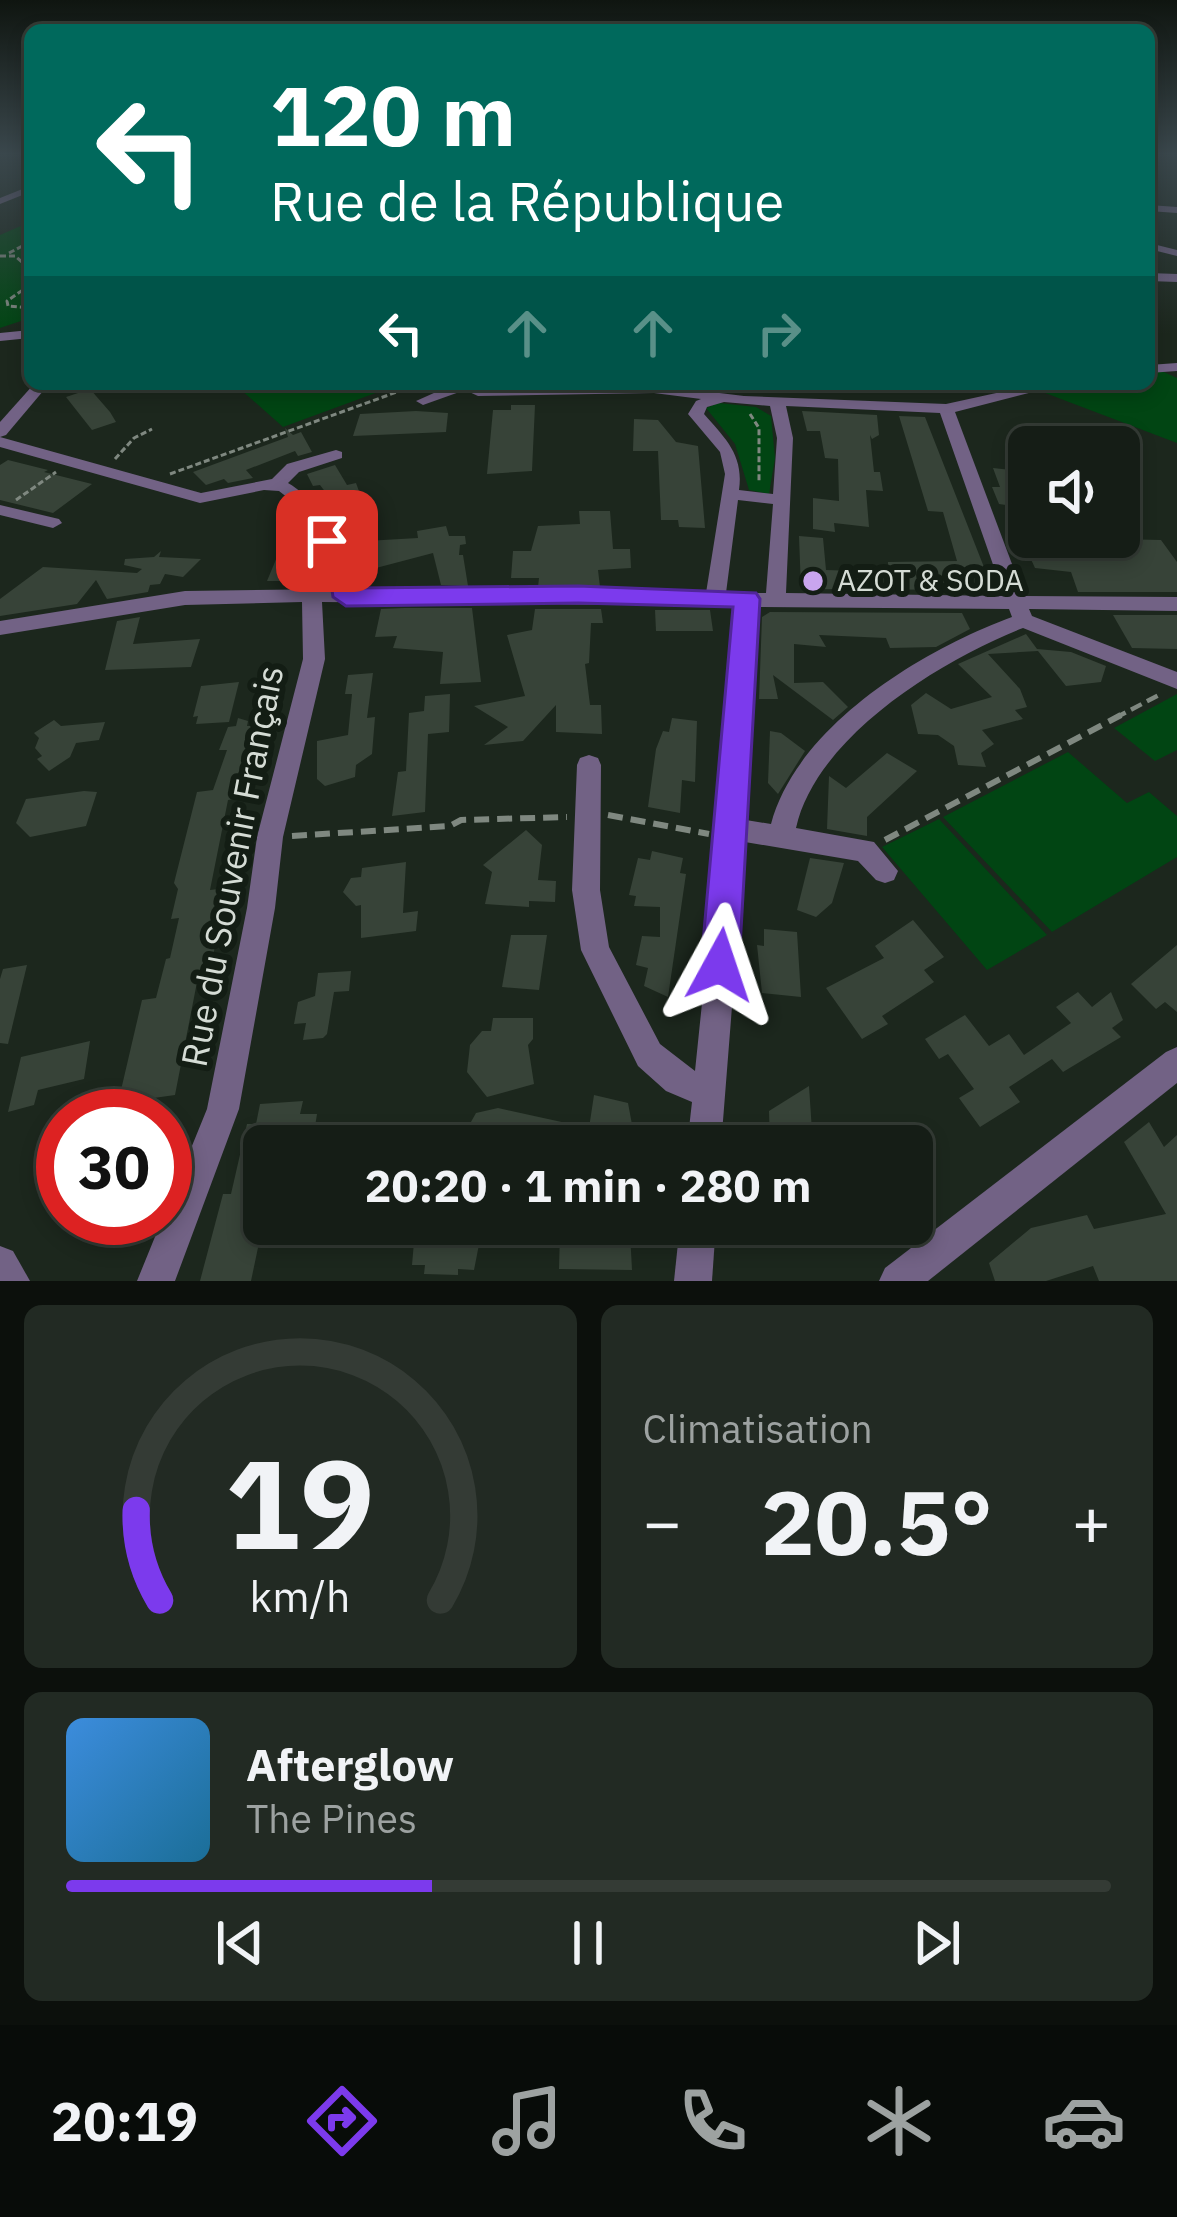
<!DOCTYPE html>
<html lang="fr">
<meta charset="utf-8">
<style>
body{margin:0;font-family:"IBM Plex Sans",sans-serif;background:#222a23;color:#f1f3f6;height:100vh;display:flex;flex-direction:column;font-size:45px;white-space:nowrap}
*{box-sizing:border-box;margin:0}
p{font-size:39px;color:#9da2a1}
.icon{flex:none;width:66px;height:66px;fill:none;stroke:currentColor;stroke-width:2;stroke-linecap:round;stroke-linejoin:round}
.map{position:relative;height:1281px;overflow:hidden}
.panel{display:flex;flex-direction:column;gap:24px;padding:24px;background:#0c100c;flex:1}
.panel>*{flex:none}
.top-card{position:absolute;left:24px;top:24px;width:1131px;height:366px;border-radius:18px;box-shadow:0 6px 18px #0003,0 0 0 3px #343b35;background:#00695c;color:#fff;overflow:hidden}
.buttons{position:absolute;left:1008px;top:426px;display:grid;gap:24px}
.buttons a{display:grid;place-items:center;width:132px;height:132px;border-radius:18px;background:#151d16;box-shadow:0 6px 18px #0003,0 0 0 3px #343b35;font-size:60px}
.speed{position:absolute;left:36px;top:1089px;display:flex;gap:24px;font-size:60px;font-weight:700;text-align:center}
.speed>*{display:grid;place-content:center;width:156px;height:156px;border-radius:50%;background:#151d16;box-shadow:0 6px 18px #0003,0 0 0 3px #343b35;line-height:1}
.speed .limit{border:18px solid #d22;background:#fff;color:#111}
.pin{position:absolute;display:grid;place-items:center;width:102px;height:102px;color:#fff;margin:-51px;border-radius:24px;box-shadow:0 6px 18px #0006}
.me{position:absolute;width:132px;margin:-66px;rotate:5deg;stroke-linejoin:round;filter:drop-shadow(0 0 9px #0008)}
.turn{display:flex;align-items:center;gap:42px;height:252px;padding:0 48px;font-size:54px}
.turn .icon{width:156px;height:156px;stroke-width:2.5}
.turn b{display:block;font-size:84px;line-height:102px}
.lanes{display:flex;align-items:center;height:114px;padding:0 48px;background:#0003;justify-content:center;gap:60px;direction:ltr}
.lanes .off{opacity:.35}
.big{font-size:90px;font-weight:800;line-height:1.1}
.panel .tile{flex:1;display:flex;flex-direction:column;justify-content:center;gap:18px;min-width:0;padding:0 42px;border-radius:18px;background:#222a23}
.panel .dial{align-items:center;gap:0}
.dial svg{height:312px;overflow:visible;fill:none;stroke:#343b35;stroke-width:7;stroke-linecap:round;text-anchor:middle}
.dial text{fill:#f1f3f6;stroke:none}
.song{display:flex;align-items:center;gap:36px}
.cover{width:144px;height:144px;border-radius:18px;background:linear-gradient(135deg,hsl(210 70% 55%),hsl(200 70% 35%))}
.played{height:12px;border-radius:6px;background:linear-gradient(90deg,#7c3aed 35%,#343b35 35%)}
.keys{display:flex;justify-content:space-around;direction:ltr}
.heat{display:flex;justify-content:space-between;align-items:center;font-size:66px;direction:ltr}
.panel .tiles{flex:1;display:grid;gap:24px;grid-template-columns:1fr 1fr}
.tile:last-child{grid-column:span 2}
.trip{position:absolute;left:243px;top:1125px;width:690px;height:120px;border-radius:18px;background:#151d16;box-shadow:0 6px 18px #0003,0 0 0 3px #343b35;font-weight:800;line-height:120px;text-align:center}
.menu{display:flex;height:192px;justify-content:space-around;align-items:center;background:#080c09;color:#9da2a1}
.menu .icon{width:84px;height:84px}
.menu .on{color:#7c3aed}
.menu b{font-size:54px;color:#f1f3f6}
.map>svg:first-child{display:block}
</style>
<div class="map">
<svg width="1177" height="1281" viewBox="0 0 1177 1281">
<rect width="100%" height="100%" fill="#1c271d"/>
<g fill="#014513">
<path d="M30,222V318L0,328V235Z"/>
<path d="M1155,368L1177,378V443L1032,388L1149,384V369Z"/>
<path d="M256,384H400L283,427L240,389Z"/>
<path d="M719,403L756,407L771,416L775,458L769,494L749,490L735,444L706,408Z"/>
<path d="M1177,694V750L1155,761L1114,728Z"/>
<path d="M1068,752L1127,803L1149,792L1177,816V857L1052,932L943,817Z"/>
<path d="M939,819L1047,935L987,970L882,847Z"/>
</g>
<g fill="#374338">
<path d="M90,389L110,412L116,422L92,430L66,397Z"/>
<path d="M511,405H535L532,471L487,474L493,410H511Z"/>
<path d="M416,411L448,413L446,432L353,436L360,414Z"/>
<path d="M802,411L877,415L879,435L872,439L870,435L874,472H880L883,491L866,490L869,527L834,523L835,532L813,529V498L839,501L838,459L825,458L820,431H807Z"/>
<path d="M899,416L925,417L991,585L982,590L801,589L799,536L823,538L826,570L888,572V562L957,561L943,512L928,511Z"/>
<path d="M634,419L658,420L676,442L698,446L705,528L679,527L678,520H661L658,451H633Z"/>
<path d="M285,428L293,435L301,432L312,452L298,456L295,451L246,470L253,478L228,483L224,479L206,485L193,472L288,437Z"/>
<path d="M8,460L48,470L44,472L92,484L53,513L0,500V465Z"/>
<path d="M335,465L347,485L356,483L364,505L340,511L320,485L313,486L307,474Z"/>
<path d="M993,468L1020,471L1029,482V537L1161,540L1177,562V592H1078L1071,572L1035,568L1006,505L999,504L992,487H1000Z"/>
<path d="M579,511H610L613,549H630L631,568L598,570L600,587H538L539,578H511L513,551H531L538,526L580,524Z"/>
<path d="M446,526L449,536H465L466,544L460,545L459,555H463L468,586L441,585L433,553L376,568L366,541L418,538L417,531Z"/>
<path d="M161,551L159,557L201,559L183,577L165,574L160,584L150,585L148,592L107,599L96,580L77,604L0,616V599L43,567L137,573L142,569L124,565L125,559L154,557Z"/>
<path d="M277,557L315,558L306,581H267Z"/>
<path d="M404,608H472L481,682L440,684L443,652L393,648L397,636L375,637L381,609Z"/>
<path d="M535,609H601L603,623H591L589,663L585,664L590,705H601L602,734L556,732V705L523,741L484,745L508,727L474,706L525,696L507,635L532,630Z"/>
<path d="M655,610H710L713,631H656Z"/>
<path d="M770,612L962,613L970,629L936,647L890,648L886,638L819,635L826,647L794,644V683L823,682L848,707L833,720L773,675L778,699H759L762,617Z"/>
<path d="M1113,615H1177V649L1132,648Z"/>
<path d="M140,617L133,644L200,639L191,667L105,670L117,621Z"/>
<path d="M1026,634L1037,649L1071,652L1106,666L1101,682L1066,686L1038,651L988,654L1020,689L1027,707L1015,710L1023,719L982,730L994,744L981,753L986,767L958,765L954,746L938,735L918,734L911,705L926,693L951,709L992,697L958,664Z"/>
<path d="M373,673L367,718L375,717L372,754L356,765L355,777L325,786L317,779V741L348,735L352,694H345L348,675Z"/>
<path d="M239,682L229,722L196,724L198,716L193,717L201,686Z"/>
<path d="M450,694L449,732L428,734L425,812L392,816L398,772L406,771L409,713L424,711L425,696Z"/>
<path d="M238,718L248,721L247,726H262L248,766H240L234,799L228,800L210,890L227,888L212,961L204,962L198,977L175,1095L118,1103L142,1000L156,998L166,959L170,958L179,918L171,919L178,889L174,883L197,792L213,790L227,750H219L228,727L236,726Z"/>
<path d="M672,718L697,721L695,782L682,780L680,813L648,807L656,749L663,731L669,732Z"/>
<path d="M54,720L61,726L105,722L99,740L76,743L70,757L49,771L37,759L42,756L35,748L39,738L34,733Z"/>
<path d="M770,731L781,733L805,751L778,794L768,783Z"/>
<path d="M887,753L917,771L867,817V836L827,829L829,776L846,788Z"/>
<path d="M84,791L97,792L86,826L30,837L16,823L26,799Z"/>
<path d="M526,830L542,845L538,880L556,881L555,902L529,901V907L485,904L492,872L483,865Z"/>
<path d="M652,851L683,858L680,873L686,874L668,997L644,986L648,968L636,965L642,936L660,937V907L634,906L636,896L629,895L638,858L650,860Z"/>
<path d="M810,858L844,863L832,903L816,917L797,910Z"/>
<path d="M406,862L403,913L418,911L416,931L361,938V905L356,906L343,892L351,878L361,877L362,868Z"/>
<path d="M913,920L944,957L924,970L934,982L882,1016L888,1024L862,1039L826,988L884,958L875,946Z"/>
<path d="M764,929L797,932L801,997L762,993L757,945L764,946Z"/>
<path d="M511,935H547L539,990L502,987Z"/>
<path d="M1177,945V1012L1165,1002L1156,1009L1131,984Z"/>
<path d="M27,965L8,1044L0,1043V979L3,969Z"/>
<path d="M351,971L349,991L334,992L327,1034L323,1038L303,1040L306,1023L294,1024L298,1002L315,996L318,973Z"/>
<path d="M1078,992L1092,1007L1111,992L1123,1020L1112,1028L1121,1037L1063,1072L1052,1059L1009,1087L1020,1102L980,1127L959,1098L974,1089L948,1054L939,1059L925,1039L965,1015L989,1046L1009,1034L1024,1055L1071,1023L1056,1007Z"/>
<path d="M493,1018H533V1039L528,1045L534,1084L487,1097L467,1072L470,1045L482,1031H491Z"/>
<path d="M90,1041L84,1079L38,1090L34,1105L8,1112L21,1057Z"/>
<path d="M809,1086L813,1146H770L769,1111Z"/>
<path d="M594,1095L628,1103L636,1146H469L467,1129L476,1113L498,1108L589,1128Z"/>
<path d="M303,1101L300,1114H317L312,1146H264V1219L251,1281H200L223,1194H231L247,1124H256L260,1104Z"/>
<path d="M1149,1122L1164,1147L1177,1135V1281H1099L1093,1266L1046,1281H995L989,1263L1031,1228L1087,1215L1094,1229L1166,1214L1124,1142Z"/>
<path d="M408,1224H483L474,1270L458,1269V1275L424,1274L425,1265H412L414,1242L405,1243Z"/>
<path d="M560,1231L630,1232L632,1270L559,1269Z"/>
</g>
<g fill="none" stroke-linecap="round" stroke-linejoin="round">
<g stroke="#7f8880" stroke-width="3" stroke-dasharray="6 3" stroke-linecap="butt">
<path d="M9,253L30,242"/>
<path d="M0,256H15L30,269"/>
<path d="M30,285L7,301L8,306L30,308"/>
<path d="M750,414L759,428V483"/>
<path d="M115,459L134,438L152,429"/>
<path d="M170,474L419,384"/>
<path d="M16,500L56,472"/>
</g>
<path stroke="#7f8880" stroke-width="4.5" stroke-dasharray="12 6" stroke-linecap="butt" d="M1115,718L1161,694"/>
<g stroke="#7f8880" stroke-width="6" stroke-dasharray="15 8" stroke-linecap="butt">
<path d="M608,815L709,834"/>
<path d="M292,836L450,826L461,820L567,817"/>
<path d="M885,840L1121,715"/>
</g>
<g fill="#726285" fill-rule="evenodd">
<path d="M30,186V192L0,204V198Z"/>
<path d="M1149,205L1177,207V213L1149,211Z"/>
<path d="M1149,243L1177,250V256L1149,249Z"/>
<path d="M1149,273L1177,274V282L1149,281Z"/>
<path d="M30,330V338L0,341V333Z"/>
<path d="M1177,363V371L1149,373V365Z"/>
<path d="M34,384H49L6,435L0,437V422Z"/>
<path d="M454,384H475L481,388L654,385L744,396L946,404L1038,384H1064L955,412L1024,596L1177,597V611L1029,609L1032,616L1177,672V689L1023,628C941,660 816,737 796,828L874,842L898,871L894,880L885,883L876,880L858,861L745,842L721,1146H687L692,1102L666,1091L638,1066L581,950L572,890L577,765L580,758L589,755L598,758L601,765L600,890L609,947L660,1044L695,1071L720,829L736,606L322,602L325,659L283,837L275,908L239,1109L175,1281H137L207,1109L247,908L257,837L303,659L302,602L185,605L0,635V621L185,591L335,589V584L313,530L292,501L279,491L264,490L200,503L0,447V437L201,493L272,479L287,464L336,450L342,452V458L299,472L288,483C323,503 347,551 355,589L706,593L725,474L720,452L688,414L696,401L701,399L654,393L478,396L465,390L423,405L416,401ZM724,402L770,406L777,438L773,494L739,490C744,455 725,438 704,414L707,407ZM786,406L940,413L1004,596L786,593L793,438ZM738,500L773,504L766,593H726ZM757,607L1009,609L1012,617C922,650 797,726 771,824L746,820Z"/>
<path d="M0,505L59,519L62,523L53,528L0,515Z"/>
<path d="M1177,1047V1083L928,1281H879L885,1268L1166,1052Z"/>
<path d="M680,1224H716L712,1281H674Z"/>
<path d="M0,1246L13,1251L30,1281H0Z"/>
</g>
</g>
<linearGradient id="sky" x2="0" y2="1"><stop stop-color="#0f1510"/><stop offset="0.46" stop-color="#3a474c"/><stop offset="1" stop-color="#3a474c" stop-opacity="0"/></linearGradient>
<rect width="1177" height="334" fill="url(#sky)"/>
<path fill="#7c3aed" stroke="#51269a" stroke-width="3" d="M327,534L335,536L353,562L357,588L578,586L756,593L760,599L739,965L734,979L720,984L707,979L701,965L733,607L578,603L346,606L333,597L328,562L315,541Z"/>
<circle fill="#c9a5ee" stroke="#131d14" stroke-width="4.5" cx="813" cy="581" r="12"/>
<g text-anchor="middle" stroke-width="12" stroke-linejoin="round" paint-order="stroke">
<g font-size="30" fill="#d5dcd5" stroke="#131d14" text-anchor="start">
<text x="837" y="591">AZOT &amp; SODA</text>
</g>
<g font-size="36" fill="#d5dcd5" stroke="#131d14">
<text transform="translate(232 866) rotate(-79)" y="13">Rue du Souvenir Français</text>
</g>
</g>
</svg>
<div class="buttons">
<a><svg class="icon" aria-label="sound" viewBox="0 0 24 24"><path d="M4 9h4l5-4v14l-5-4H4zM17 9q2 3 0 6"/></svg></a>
</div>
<div class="speed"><div class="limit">30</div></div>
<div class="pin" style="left:327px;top:541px;background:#d93025"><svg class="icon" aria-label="arrive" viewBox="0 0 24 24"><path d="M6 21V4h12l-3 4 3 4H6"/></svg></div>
<svg class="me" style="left:720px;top:965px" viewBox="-20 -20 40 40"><path d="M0-17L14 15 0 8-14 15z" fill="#7c3aed" stroke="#fff" stroke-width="4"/></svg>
<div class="trip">20:20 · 1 min · 280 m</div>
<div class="top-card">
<div class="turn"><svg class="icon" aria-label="left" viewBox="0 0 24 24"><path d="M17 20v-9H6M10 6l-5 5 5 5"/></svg><div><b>120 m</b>Rue de la République</div></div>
<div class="lanes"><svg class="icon" aria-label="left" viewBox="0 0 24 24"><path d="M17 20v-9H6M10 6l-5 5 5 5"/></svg><svg class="icon off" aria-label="ahead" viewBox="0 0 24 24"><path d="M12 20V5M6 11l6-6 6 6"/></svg><svg class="icon off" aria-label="ahead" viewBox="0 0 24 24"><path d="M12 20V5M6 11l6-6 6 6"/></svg><svg class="icon off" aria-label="right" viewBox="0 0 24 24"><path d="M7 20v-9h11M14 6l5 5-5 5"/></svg></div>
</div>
</div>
<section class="panel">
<div class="tiles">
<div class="tile dial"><svg viewBox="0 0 100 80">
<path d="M14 69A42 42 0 1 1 86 69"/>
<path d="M14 69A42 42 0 0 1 8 46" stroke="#7c3aed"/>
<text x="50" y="56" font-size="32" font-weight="700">19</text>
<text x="50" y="72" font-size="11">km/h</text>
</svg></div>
<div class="tile"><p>Climatisation</p>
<div class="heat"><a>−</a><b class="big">20.5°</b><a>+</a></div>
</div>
<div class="tile">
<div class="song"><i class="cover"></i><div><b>Afterglow</b><p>The Pines</p></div></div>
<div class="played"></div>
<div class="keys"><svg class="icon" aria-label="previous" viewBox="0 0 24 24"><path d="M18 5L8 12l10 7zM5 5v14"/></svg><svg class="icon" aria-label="pause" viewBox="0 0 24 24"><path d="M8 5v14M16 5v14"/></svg><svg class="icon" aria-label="next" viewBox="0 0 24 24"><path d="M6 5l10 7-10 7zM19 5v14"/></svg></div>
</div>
</div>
</section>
<nav class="menu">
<b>20:19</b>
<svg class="icon on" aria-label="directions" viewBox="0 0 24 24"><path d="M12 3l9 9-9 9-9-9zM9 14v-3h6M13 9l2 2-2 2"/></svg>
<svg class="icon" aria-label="music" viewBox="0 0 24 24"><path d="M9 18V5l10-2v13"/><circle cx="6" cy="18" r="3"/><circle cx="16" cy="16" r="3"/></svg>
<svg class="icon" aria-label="phone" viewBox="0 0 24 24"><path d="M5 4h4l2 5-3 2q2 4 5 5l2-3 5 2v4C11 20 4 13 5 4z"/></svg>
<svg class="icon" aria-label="climate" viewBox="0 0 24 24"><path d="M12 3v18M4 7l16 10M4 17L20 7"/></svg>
<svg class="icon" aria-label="car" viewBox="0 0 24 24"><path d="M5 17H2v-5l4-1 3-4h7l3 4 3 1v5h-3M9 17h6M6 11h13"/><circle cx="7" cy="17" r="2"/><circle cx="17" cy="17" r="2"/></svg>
</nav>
